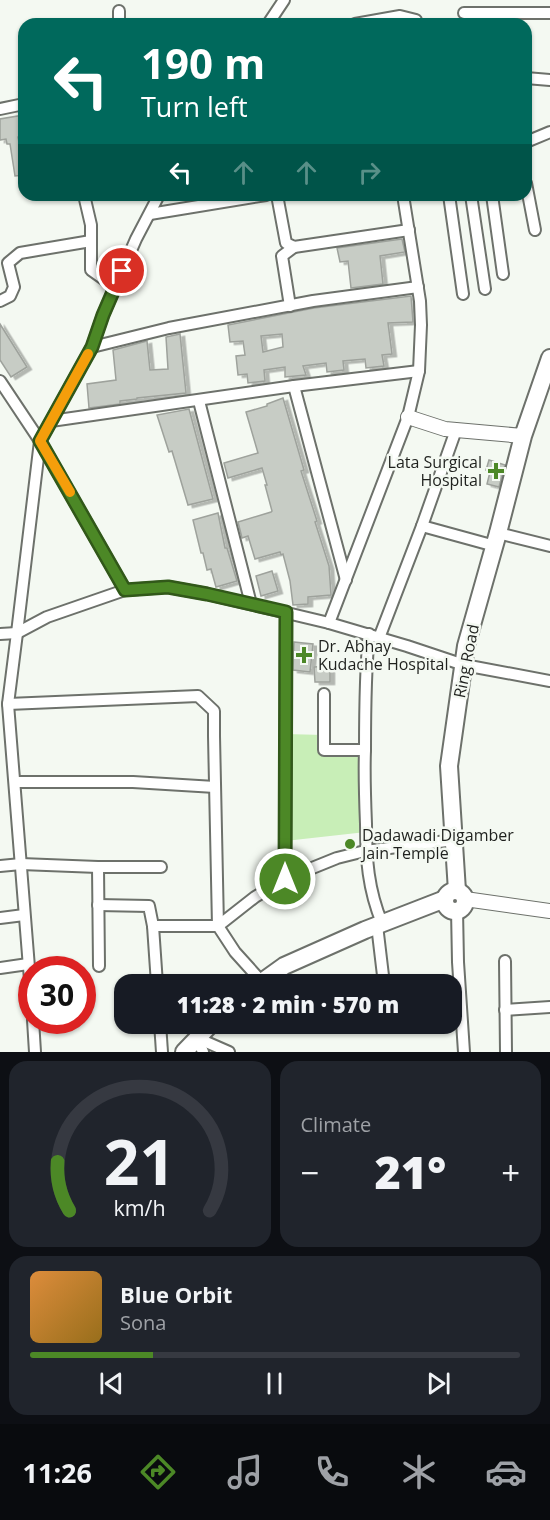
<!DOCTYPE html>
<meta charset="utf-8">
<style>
body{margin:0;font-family:"Open Sans",sans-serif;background:#20242c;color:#f1f3f6;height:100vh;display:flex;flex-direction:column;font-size:22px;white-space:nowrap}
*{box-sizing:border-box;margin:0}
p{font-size:20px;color:#9ea1a6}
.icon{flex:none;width:33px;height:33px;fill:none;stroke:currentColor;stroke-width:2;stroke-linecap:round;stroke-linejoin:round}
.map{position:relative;height:1052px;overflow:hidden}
.drawer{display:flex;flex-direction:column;gap:9px;padding:9px;background:#0d0f14;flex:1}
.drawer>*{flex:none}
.banner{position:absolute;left:18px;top:18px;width:514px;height:183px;border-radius:18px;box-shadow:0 2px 4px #0004;background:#00695c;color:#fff;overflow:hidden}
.speed{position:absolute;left:18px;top:956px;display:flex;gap:12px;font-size:30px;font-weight:700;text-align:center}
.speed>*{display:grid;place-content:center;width:78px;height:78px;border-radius:50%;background:#171b24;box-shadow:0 2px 4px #0004;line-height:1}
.speed .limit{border:9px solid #d22;background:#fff;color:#111}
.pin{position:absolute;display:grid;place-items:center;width:51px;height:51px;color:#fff;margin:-26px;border:3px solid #fff;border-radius:50%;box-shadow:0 2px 6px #0007}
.me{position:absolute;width:66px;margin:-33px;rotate:0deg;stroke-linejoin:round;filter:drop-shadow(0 0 4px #0008)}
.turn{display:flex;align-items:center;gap:21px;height:126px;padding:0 24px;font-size:27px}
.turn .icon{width:78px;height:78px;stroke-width:2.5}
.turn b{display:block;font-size:42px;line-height:51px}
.lanes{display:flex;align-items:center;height:57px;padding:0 24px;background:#0003;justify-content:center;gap:30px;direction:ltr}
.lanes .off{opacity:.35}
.big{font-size:45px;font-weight:800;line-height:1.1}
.drawer .card{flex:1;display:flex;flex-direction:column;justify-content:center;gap:9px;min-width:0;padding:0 21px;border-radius:18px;background:#20242c}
.drawer .dial{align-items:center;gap:0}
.dial svg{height:156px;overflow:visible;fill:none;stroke:#363941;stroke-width:7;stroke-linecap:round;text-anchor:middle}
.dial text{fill:#f1f3f6;stroke:none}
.song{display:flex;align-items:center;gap:18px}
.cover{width:72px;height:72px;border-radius:9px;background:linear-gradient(135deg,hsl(30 70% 55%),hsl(40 70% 35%))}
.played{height:6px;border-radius:3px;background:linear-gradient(90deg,#4c8826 25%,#363941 25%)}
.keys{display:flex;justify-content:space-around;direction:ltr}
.heat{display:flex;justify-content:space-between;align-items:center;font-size:33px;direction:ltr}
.drawer .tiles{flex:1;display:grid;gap:9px;grid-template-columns:1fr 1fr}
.card:last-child{grid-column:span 2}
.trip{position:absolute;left:114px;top:974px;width:348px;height:60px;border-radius:18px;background:#171b24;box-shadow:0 2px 4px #0004;font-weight:800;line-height:60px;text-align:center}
.dock{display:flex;height:96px;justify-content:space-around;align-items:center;background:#090b0e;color:#9ea1a6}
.dock .icon{width:42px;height:42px}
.dock .selected{color:#4c8826}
.dock b{font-size:27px;color:#f1f3f6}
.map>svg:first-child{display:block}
</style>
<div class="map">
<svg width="550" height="1052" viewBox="0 0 550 1052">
<defs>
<filter id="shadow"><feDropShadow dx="4.5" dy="2.5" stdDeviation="0" flood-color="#0004"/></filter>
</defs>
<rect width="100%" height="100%" fill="#f4f9f2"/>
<path fill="#c8eeb7" d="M285,734L324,735V750H357L366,832L285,841Z"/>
<g fill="#c7ccc5" stroke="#9ea29c" stroke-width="1.5" fill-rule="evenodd" filter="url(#shadow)">
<path d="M24,115V136L18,137L21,152L24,151V175L15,176L10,144H7L6,139L0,140V119Z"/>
<path d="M402,239L405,252L380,256L383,284L351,288L348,261L340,262L337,248Z"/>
<path d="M411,296L413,322L388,323L392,354L382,355L384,366L366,368L365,359L343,361L344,370L327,372L326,363L303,366L306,375L285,377V367L264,370L265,381L248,383L247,374L238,375L236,356L245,355L243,341L230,342L228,325L314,308ZM282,334L283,347L263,352L261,336Z"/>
<path d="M0,324L27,367L11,377L0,360Z"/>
<path d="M180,334L186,393L137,398V399L120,401V404L89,408L87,384L116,380L113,350L147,341L150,370L168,369L166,337Z"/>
<path d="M283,398L304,470L301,471L317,521L315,522L329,566L331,595L308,597V604L293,605L290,581L283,554L281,555L280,552L255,559L248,536L242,538L238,522L271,512L272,511L265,485H267L262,468L228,478L224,463L258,453L246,412L267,406V404Z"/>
<path d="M189,409L213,499L188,505L172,451L169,452L157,415Z"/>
<path d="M489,460L505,465L499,487L487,484L490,472L486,470Z"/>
<path d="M218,513L225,548H227L237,581L216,587L211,569L207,570L203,553H201L193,520Z"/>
<path d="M272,571L278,591L261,596L256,576Z"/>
<path d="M294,642L313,644L310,672L293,670Z"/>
<path d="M330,666V682H315L314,667Z"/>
</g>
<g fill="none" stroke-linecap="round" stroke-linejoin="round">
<g stroke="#6d716b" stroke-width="14">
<g id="street">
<path d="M119,11V24"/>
<path d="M464,13H550"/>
<path d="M268,24L284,0"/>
<path d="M355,24L400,16L416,20"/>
<path d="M526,78L550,80"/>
<path d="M0,109L24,104"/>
<path d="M526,142L550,132"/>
<path d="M526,183L535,230"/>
<path d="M84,195L91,225V270L115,287"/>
<path d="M277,195L286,243L294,247L409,230"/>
<path d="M449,195L463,294"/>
<path d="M471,195L485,289"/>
<path d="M492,195L503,274"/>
<path d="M150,214L266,195"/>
<path d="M0,301L10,296L14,287L8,263L20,253L91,241"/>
<path d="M290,306L282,256L294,247"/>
<path d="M92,347L169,328L313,301L418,287"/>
<path d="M0,381L40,441L125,590"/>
<path d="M294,386L346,580"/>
<path d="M199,401L251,604"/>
<path d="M51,421L294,386L419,371"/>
<path d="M422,526L495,546"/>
<path d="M498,533L550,546"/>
<path d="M329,623L408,417L419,371L421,325L420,301L403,195"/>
<path d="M0,634L17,633L47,617L125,590L168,587L207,594L329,623L407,646L464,665L550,681"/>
<path d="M369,634C365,673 365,711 365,750C364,774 365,799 366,824C366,859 368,889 382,923"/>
<path d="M379,638L422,526L456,430"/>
<path d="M324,694V750H365"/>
<path d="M8,704L198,696L214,711V736L218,926L235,952L262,982"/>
<path d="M15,782H133L215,787"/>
<path d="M0,866L21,864L98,867H161"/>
<path d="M98,867L99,966"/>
<path d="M285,879L286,612"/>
<path d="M98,905L149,906L153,926L157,984"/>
<path d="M457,910L458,962L464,1052"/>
<path d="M0,918L24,915"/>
<path d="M377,925L384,984"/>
<path d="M153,926H218L255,897L285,879L337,858L365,851L455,840"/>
<path d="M505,961L506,1052"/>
<path d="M0,968L28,964"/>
<path d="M32,1005L8,704L17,633L40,441L92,347L103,315L136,239L159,195"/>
<path d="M505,1010L550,1007"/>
<path d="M33,1020L35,1052"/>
<path d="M160,1023L162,1052"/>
<path d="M197,1038L229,1052"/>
<path d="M197,1038L203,1052"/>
</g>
</g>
<g stroke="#6d716b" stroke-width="16">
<g id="secondary">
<path d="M408,417L445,429L523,436"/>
<path d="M465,899L550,911"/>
</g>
</g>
<g stroke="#6d716b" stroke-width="20">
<g id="primary">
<path d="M457,891L449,766L466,646L498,533L523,436L550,358"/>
<circle cx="455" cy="901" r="10"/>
<path d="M259,984L284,966L365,930L445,899"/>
<path d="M184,1052L212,1023"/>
</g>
</g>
<use href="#street" stroke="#fff" stroke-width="10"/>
<use href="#secondary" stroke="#fff" stroke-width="14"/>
<use href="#primary" stroke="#fff" stroke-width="16"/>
</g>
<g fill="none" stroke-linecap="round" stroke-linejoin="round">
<g stroke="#315819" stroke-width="15">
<path id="route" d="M122,271L103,315L92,347L40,441L125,590L168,587L207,594L286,612L285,879"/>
</g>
<use href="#route" stroke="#4c8826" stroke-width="10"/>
<path stroke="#f59e0b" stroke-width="10" d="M70,492L40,441L88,354"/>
</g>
<g fill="#4c8826" stroke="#f4f9f2" stroke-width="2">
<path d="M493 462h6v6h6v6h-6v6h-6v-6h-6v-6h6z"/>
<path d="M301 646h6v6h6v6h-6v6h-6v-6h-6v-6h6z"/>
<circle cx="350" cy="844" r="6"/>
</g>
<g text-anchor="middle" stroke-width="5" stroke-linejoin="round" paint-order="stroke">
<g font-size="16" fill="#1f211e" stroke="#f4f9f2" text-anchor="start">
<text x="482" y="468" text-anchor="end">Lata Surgical<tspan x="482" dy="18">Hospital</tspan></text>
<text x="318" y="652">Dr. Abhay<tspan x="318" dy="18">Kudache Hospital</tspan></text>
<text x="362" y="841">Dadawadi Digamber<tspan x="362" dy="18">Jain Temple</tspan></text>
</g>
<g font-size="16" fill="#1f211e" stroke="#f4f9f2">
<text transform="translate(466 661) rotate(-79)" y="6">Ring Road</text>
</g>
</g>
</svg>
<div class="speed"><div class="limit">30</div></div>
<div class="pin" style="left:122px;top:271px;background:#d93025"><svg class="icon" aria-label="arrive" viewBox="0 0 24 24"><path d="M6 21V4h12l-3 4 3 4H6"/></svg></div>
<svg class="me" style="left:285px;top:879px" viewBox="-20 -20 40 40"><circle r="17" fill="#4c8826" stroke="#fff" stroke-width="3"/><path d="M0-11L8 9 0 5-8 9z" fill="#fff"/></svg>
<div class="trip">11:28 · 2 min · 570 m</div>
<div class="banner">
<div class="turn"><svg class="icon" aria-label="left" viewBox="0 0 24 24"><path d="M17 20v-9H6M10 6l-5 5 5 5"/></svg><div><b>190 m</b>Turn left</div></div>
<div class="lanes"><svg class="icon" aria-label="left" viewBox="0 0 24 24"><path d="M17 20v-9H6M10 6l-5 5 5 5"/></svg><svg class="icon off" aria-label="ahead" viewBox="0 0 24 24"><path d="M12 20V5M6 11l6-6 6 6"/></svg><svg class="icon off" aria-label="ahead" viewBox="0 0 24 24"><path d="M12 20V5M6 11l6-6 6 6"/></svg><svg class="icon off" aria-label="right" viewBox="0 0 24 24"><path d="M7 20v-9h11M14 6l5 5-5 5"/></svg></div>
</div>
</div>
<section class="drawer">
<div class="tiles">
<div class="card dial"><svg viewBox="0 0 100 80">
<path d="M14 69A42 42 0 1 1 86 69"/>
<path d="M14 69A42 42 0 0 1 8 44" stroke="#4c8826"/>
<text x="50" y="56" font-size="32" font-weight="700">21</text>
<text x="50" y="72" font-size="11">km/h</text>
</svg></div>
<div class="card"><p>Climate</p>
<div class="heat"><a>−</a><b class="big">21°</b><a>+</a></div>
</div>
<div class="card">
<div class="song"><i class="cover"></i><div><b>Blue Orbit</b><p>Sona</p></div></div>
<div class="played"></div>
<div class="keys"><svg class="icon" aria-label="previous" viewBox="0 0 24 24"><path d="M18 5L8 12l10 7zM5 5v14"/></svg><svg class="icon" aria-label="pause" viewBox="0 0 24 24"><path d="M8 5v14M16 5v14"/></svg><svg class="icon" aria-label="next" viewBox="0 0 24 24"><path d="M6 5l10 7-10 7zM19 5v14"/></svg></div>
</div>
</div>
</section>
<nav class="dock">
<b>11:26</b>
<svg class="icon selected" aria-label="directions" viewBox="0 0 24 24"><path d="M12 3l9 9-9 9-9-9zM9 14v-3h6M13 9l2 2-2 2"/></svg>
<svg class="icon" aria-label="music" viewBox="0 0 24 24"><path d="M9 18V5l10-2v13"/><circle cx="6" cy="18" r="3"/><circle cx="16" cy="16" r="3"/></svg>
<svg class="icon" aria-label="phone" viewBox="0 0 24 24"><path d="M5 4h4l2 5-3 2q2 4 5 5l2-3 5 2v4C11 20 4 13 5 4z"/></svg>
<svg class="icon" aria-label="climate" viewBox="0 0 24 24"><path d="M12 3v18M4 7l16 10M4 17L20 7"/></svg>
<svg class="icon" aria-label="car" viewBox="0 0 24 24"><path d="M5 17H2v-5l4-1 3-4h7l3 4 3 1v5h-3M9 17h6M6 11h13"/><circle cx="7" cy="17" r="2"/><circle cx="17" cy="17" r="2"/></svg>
</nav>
